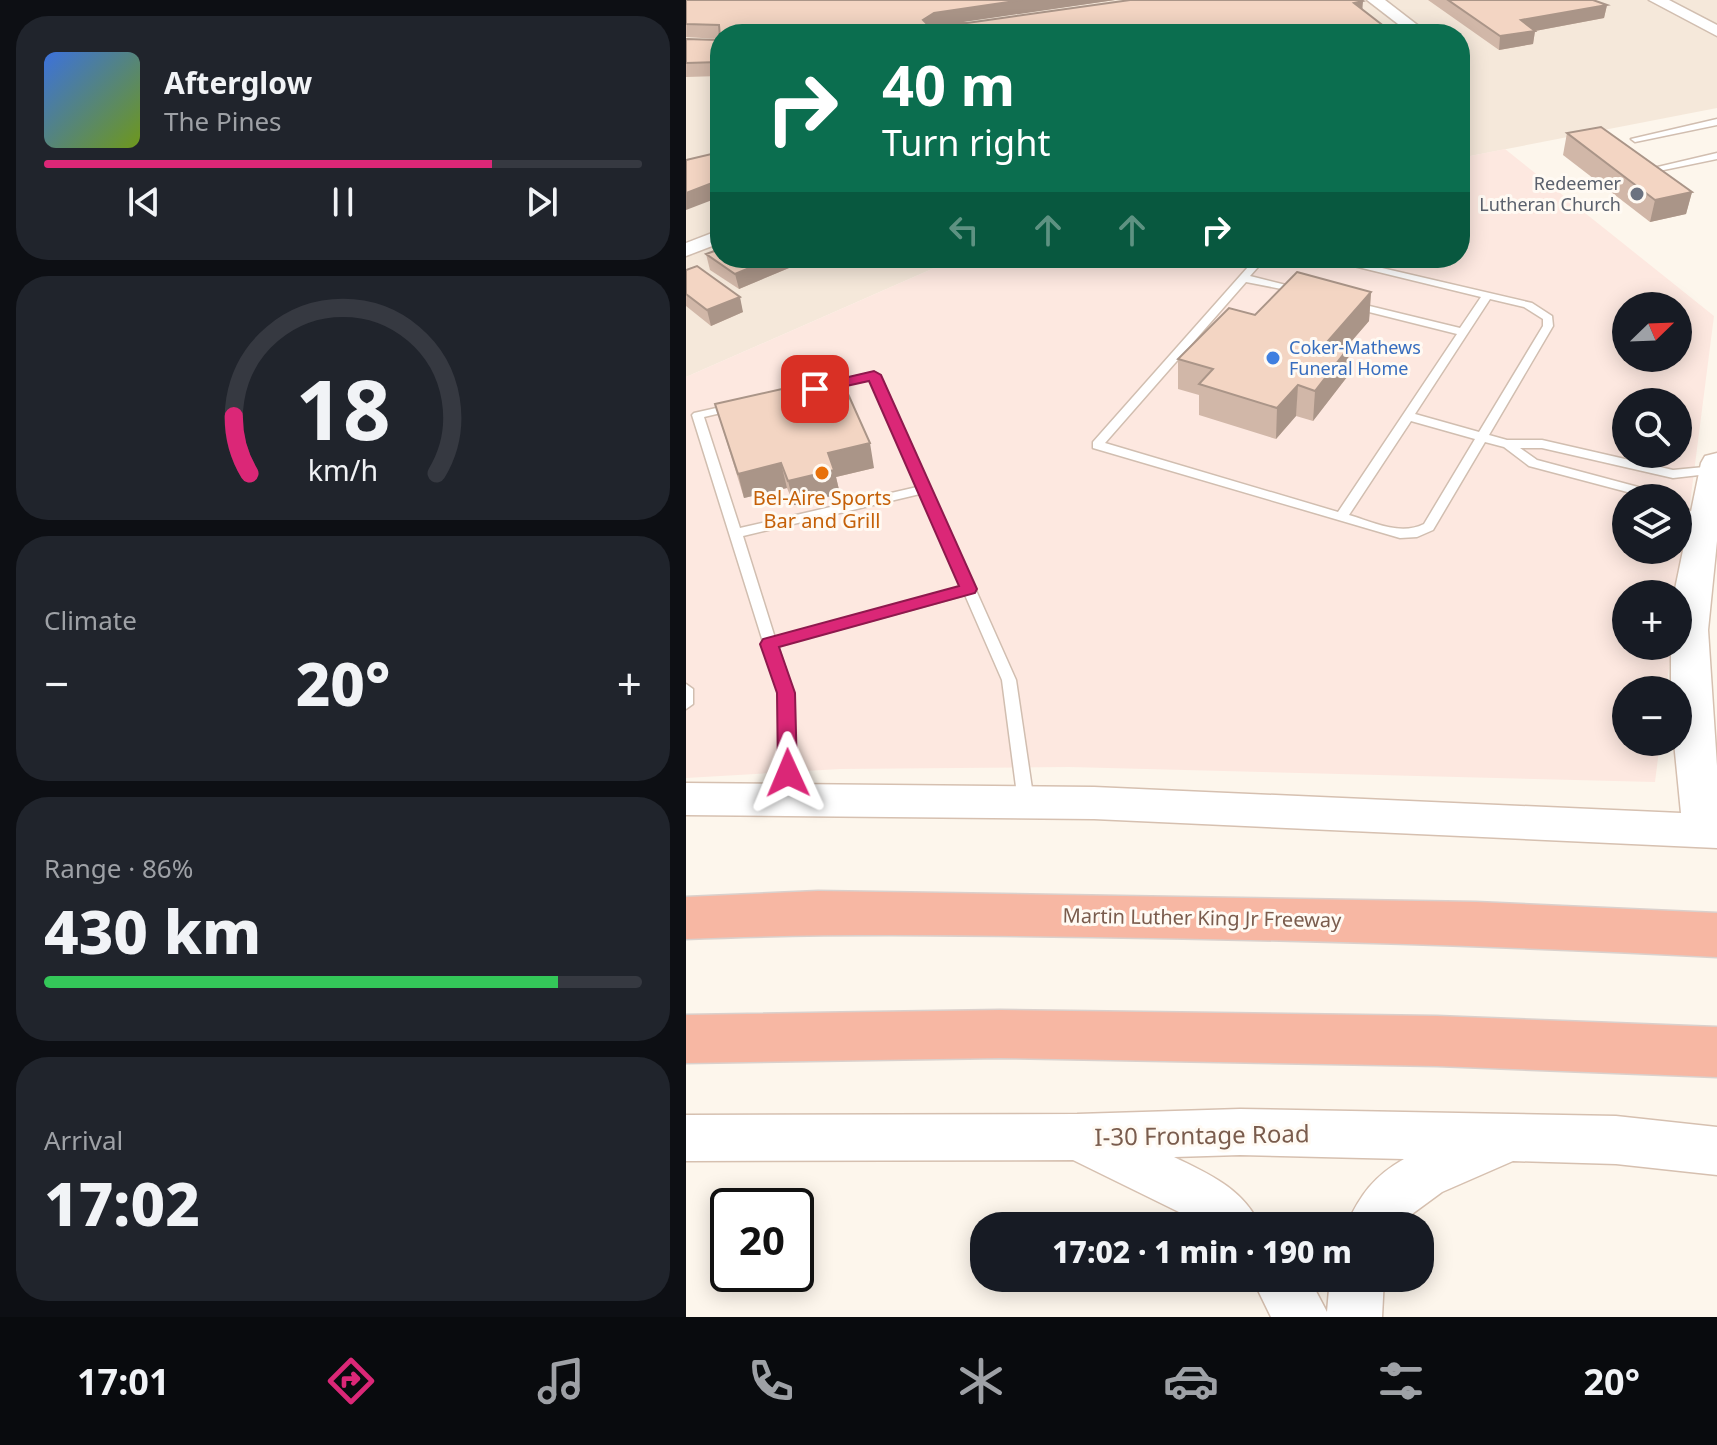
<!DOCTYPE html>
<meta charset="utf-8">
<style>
body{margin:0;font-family:"Noto Sans",sans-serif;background:#20242c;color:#f1f3f6;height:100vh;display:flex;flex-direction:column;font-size:30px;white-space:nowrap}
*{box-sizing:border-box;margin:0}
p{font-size:26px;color:#9ea1a6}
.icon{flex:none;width:44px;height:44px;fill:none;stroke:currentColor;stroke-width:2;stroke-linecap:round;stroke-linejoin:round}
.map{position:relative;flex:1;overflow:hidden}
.drawer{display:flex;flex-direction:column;gap:16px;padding:16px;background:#0d0f14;width:686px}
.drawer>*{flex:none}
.banner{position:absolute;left:24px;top:24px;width:760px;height:244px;border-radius:32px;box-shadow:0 4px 20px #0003;background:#0b6e4f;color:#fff;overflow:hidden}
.needle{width:52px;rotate:67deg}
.tools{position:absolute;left:926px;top:292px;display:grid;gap:16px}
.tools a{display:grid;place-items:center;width:80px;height:80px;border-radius:50%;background:#171b24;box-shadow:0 4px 20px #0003;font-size:40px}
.speed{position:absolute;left:24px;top:1188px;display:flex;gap:16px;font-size:40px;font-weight:700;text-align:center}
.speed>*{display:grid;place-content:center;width:104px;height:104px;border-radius:50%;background:#171b24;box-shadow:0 4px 20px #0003;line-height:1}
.speed .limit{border:4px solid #111;border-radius:12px;background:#fff;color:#111}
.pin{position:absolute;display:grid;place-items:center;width:68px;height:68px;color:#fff;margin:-34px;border-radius:16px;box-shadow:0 4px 12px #0006}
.me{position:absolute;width:88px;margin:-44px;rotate:359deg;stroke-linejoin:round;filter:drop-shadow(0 0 6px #0008)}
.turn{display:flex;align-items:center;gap:28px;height:168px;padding:0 40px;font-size:36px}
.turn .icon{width:104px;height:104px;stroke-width:2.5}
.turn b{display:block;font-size:56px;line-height:68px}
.lanes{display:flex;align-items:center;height:76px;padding:0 40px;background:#0003;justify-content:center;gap:40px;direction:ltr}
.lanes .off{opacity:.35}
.big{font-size:60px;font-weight:800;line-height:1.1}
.drawer .card{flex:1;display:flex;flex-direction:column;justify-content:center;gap:12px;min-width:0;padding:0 28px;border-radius:32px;background:#20242c}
.drawer .dial{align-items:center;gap:0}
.dial svg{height:208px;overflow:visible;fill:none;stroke:#363941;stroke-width:7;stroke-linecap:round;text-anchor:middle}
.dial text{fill:#f1f3f6;stroke:none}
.song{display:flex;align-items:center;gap:24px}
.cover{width:96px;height:96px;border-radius:12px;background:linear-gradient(135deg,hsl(220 70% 55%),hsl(80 70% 35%))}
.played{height:8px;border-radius:4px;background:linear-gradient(90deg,#db2777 75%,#363941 75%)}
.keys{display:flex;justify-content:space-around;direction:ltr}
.heat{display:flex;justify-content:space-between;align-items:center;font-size:44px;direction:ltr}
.charge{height:12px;border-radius:6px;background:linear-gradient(90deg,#34c759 86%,#363941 0)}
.trip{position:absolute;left:284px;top:1212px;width:464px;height:80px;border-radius:32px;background:#171b24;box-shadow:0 4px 20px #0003;font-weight:800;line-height:80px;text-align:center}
.tab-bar{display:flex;height:128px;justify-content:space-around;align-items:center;background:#090b0e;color:#9ea1a6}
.tab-bar .icon{width:56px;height:56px}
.tab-bar .selected{color:#db2777}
.tab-bar b{font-size:36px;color:#f1f3f6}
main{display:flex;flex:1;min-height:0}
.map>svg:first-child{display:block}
</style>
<main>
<section class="drawer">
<div class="card">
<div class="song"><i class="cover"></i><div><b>Afterglow</b><p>The Pines</p></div></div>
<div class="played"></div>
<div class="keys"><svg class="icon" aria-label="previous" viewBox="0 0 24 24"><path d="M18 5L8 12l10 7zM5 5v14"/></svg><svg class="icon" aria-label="pause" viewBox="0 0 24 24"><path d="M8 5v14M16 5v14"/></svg><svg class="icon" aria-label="next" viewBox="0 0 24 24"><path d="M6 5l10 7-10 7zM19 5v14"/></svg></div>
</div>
<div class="card dial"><svg viewBox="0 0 100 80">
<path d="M14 69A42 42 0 1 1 86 69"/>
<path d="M14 69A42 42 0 0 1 8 47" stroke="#db2777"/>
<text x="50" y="56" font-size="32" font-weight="700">18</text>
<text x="50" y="72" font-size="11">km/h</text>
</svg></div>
<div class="card"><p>Climate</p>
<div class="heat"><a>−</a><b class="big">20°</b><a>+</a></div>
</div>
<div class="card"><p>Range · 86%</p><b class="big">430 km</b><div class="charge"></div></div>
<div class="card"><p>Arrival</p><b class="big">17:02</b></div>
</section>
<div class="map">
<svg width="1031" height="1317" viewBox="0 0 1031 1317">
<rect width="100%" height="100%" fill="#fdf6ec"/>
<path fill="#f5e8da" d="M0,0H1031V108L774,158V34H34V258H271L0,377Z"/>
<path fill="#fde8e0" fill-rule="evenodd" d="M819,149L1028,316L992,597V594H940V646H986L980,690H940V742H974L969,782L383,767L154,769L0,778V377L271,258H774V158ZM940,306H992V358H940ZM940,402H992V454H940ZM940,498H992V550H940Z"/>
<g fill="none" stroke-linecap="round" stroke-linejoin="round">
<g stroke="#d1beb0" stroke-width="3">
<g id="lane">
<path d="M1031,119V125L949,142L945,139Z"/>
<path d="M1031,153V159L968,172L963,169Z"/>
<path d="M570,258H580L564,276L616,289V293L560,282L419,443L652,512L771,334L663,307L662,305L667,302L774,328L795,297L635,258H653L846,303L866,316L867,326L803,435L821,440H856L987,470L1029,466L1031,467V473L987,478L856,448H834L851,460L982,495L984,498H964L843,466L818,447L799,442L747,530L731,537L714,538L407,448V442ZM804,299L838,307L857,319V326L793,432L729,414ZM725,421L789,439L738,524C714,536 687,522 663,515Z"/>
<path d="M188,372L194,375L330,680L348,802L345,806H335L332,802L316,680L279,595L92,646L107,693L110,800L107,804H97L94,800L93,693L6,415L8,413L48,404L54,407L52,409L18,417L54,528L231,487L184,379L138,390L132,387L134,385ZM234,494L275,587L89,638L57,536Z"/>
<path d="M992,502L1021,523L1023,526L1021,529H1013L992,512Z"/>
<path d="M0,684L7,689V704L0,709Z"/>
</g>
</g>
<g stroke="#d1beb0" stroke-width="3">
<g id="street">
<path d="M681,0H699L743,34H725Z"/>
<path d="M963,0H983L1031,25V36Z"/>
<path d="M34,230V243L0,256V243Z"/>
</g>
</g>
<g stroke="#d6c0b0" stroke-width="3">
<g id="secondary">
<path d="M1031,453V541L1022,630L1031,766V848L408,819L0,815V783L408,787L995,813L988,742H992V690H985V646H992V594H988L1015,463L1019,456Z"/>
<path d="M554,1109L930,1116L1031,1127V1175L930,1164L827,1161L756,1192L726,1214L716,1226H660C674,1195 688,1176 718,1159L554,1155L488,1157C523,1174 558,1189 574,1226H509L495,1213L387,1160L0,1161V1115L391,1114Z"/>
<path d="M566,1278H623L641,1312L644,1278H698L696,1317H585Z"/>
</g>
</g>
<g stroke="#dad1cd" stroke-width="3">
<g id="highway">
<path d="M132,891L790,902L1031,913V957C823,946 615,940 406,937C271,935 136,933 0,939V897Z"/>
<path d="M314,1010L751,1016L1031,1027V1077L751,1066L314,1058L0,1063V1015Z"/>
</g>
</g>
<use href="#lane" fill="#fff" fill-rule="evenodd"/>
<use href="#street" fill="#fff" fill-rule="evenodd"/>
<use href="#secondary" fill="#fff" fill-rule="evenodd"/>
<use href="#highway" fill="#f7b7a3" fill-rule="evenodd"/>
</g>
<g fill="#d1b7a8">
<path d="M0,0H429L267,23L676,10L34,34V76L0,77V39L31,40L32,39L0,37Z"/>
<path d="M742,0H907L921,5L918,18L849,31L847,44L813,50Z"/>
<path d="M881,133L1006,192L1000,214L964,222L877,155Z"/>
<path d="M20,254L127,258L53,289L24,270Z"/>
<path d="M0,270L57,312L25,326L0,306Z"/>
<path d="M685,292L683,321L661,346L663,347L661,377L627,421L610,416L590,439L513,415V395L492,389V359L569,315Z"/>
<path d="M29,404L188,468L150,477L154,494L108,505L101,488L58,498Z"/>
</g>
<g fill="#aa9588">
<path d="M336,0H429L250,26L239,34L237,20L248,13Z"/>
<path d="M677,1L676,15L668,3Z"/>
<path d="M921,5L918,18L849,31L847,44L813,50L814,36L835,20Z"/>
<path d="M34,180V197L0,210V193Z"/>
<path d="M1006,192L1000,214L964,222L969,200Z"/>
<path d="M87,258H127L53,289L49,274Z"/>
<path d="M685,292L683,321L640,371L642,341Z"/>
<path d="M54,297L57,312L25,326L21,310Z"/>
<path d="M663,347L661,377L627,421L629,391Z"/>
<path d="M612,385L610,416L590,439L591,408Z"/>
<path d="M184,443L188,468L150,477L154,494L108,505L102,481L142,453Z"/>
<path d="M95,463L101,488L58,498L52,474Z"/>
</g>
<g fill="#f3d5c3" stroke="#aa9588" stroke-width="2">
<path d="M0,0H336L248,13L237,20L240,23H281L444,0H675L677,1L668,3L708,34H34V62L0,63V39L31,40L34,37L33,25L0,24Z"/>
<path d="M762,0H907L921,5L835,20L849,31L814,36Z"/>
<path d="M915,127L1006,192L969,200L881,133Z"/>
<path d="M34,152V180L0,193V160Z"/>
<path d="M34,249V258H87L49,274L20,254Z"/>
<path d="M11,266L54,297L21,310L0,294V270Z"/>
<path d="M611,272L685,292L642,341L663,347L629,391L612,385L591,408L513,384L527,369L492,359L543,308L569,315Z"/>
<path d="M154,376L184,443L142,453L148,470L102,481L95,463L52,474L29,404Z"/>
</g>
<path fill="#db2777" stroke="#8e194d" stroke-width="2" d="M188,371L195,375L291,589L289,593L93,647L109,693L111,773L109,778H95L92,773L91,693L74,644L77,639L273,586L183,381L129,393L122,389L124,386Z"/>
<circle fill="#6b7280" stroke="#fffaf3" stroke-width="3" cx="951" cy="194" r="8"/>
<circle fill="#3f7fe0" stroke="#fffaf3" stroke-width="3" cx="587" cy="358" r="8"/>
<circle fill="#e8710a" stroke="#fffaf3" stroke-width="3" cx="136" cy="473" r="8"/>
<g text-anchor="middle" stroke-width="6" stroke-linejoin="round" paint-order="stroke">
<g font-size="18" fill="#5b616d" stroke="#fffaf3" text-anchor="end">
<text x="935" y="190">Redeemer<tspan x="935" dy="21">Lutheran Church</tspan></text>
</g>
<g font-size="18" fill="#366cbe" stroke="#fffaf3" text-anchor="start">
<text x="603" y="354">Coker-Mathews<tspan x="603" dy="21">Funeral Home</tspan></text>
</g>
<g font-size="20" fill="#c56008" stroke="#fffaf3">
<text x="136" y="505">Bel-Aire Sports<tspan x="136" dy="23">Bar and Grill</tspan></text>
</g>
<g font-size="20" fill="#7a5c4d" stroke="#fffaf3">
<text transform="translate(516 918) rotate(1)" y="7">Martin Luther King Jr Freeway</text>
</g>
<g font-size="24" fill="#7a5c4d" stroke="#fffaf3">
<text transform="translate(516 1136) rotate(-1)" y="8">I-30 Frontage Road</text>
</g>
</g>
</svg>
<div class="tools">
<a><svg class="needle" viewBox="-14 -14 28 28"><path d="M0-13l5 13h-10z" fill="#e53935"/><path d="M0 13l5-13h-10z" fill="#9ea1a6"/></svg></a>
<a><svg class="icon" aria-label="search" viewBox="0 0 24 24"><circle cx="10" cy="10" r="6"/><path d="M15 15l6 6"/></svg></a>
<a><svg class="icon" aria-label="layers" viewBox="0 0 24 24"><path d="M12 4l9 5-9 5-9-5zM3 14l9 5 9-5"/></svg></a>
<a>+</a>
<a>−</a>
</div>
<div class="speed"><div class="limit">20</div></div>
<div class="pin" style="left:129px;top:389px;background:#d93025"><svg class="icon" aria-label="arrive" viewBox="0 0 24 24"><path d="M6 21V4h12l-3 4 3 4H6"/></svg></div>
<svg class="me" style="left:102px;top:773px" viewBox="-20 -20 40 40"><path d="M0-17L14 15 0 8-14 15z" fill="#db2777" stroke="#fff" stroke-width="4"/></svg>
<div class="trip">17:02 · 1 min · 190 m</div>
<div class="banner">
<div class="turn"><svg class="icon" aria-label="right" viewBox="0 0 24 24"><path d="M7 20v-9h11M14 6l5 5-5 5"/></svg><div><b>40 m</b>Turn right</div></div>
<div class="lanes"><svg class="icon off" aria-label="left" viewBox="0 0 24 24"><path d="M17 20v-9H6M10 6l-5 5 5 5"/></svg><svg class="icon off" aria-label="ahead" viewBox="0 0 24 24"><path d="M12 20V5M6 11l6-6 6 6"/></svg><svg class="icon off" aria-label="ahead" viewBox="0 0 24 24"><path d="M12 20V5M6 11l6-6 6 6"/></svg><svg class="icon" aria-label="right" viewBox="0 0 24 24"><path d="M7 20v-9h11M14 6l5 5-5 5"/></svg></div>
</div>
</div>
</main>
<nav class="tab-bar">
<b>17:01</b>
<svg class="icon selected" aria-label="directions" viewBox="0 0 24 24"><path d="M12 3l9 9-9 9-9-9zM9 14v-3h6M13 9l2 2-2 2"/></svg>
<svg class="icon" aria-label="music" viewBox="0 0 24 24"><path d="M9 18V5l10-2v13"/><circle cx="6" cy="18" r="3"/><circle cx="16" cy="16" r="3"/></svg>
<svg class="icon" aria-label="phone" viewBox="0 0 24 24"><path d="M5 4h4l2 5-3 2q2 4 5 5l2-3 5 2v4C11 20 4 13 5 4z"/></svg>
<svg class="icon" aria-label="climate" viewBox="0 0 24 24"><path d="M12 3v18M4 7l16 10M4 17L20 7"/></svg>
<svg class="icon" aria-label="car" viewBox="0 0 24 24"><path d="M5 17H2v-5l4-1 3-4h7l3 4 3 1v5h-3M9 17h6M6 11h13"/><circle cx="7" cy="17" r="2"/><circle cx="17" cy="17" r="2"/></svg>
<svg class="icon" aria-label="filters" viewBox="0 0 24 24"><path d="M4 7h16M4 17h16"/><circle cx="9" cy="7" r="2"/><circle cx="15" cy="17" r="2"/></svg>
<b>20°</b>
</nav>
